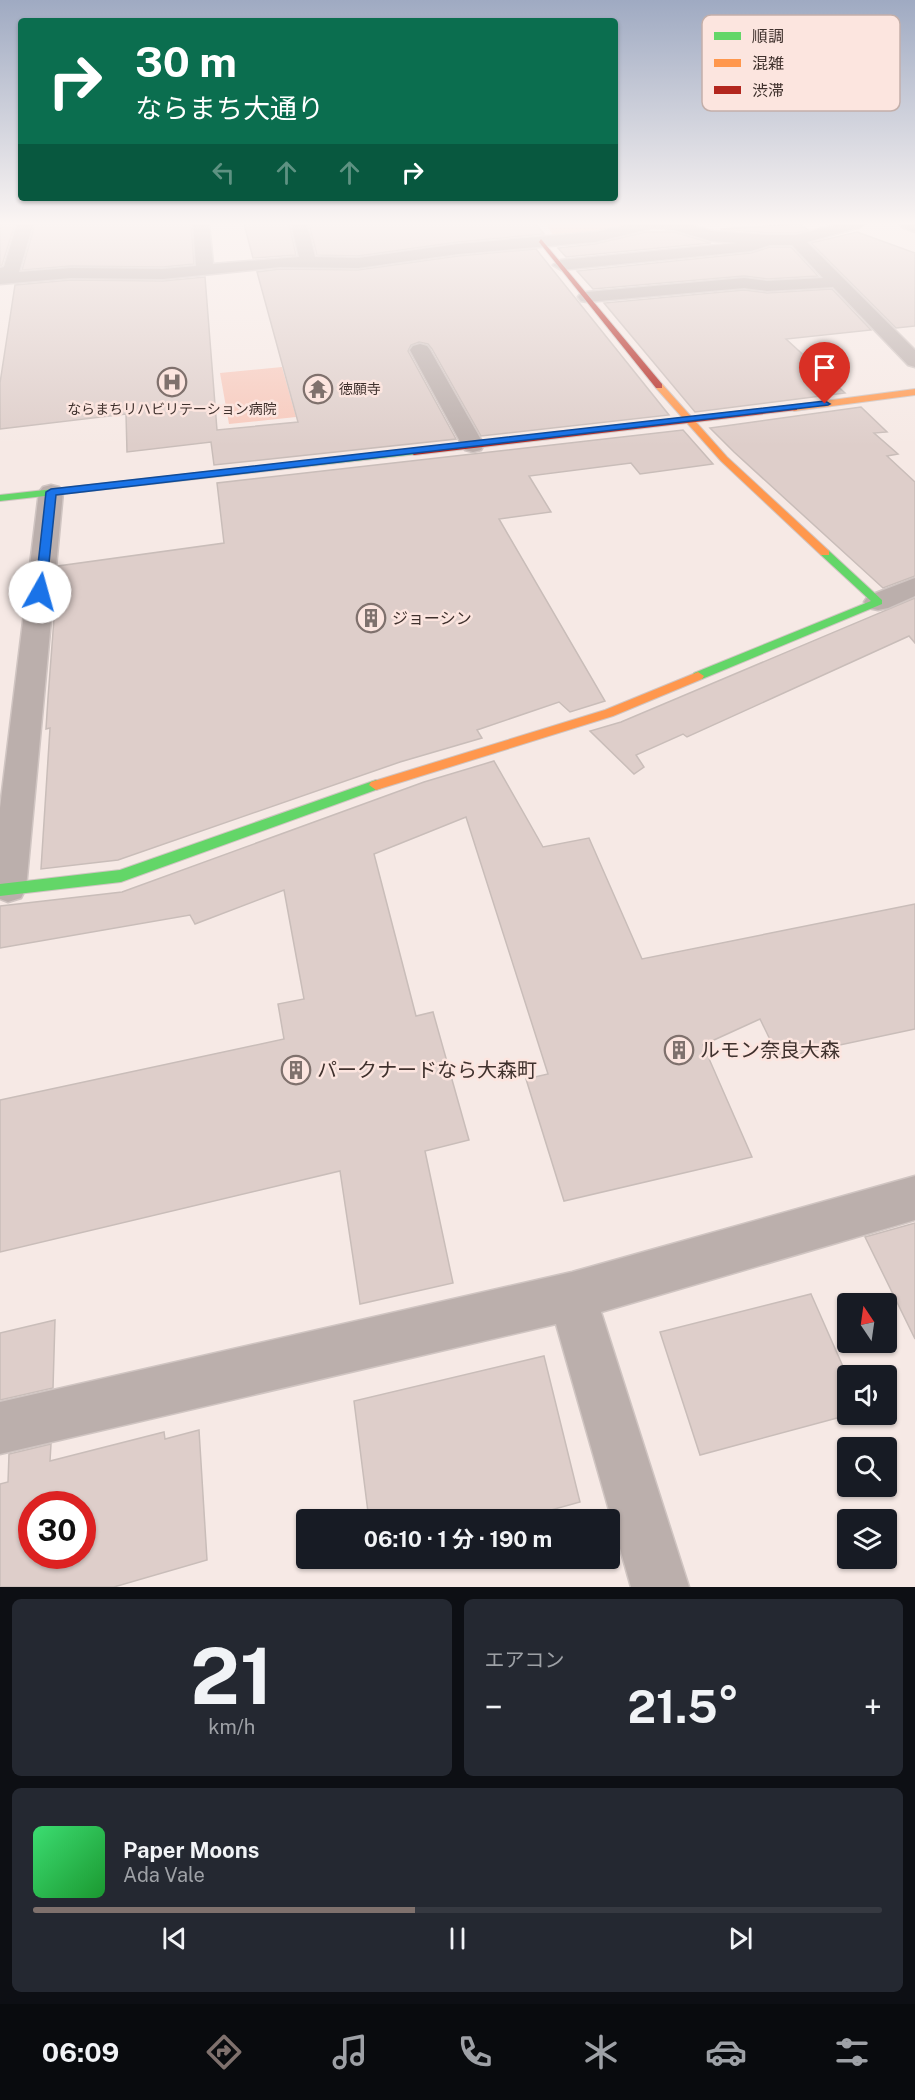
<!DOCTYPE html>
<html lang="ja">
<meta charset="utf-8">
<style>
body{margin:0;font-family:"Public Sans","Noto Sans JP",sans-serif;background:#242831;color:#f1f3f6;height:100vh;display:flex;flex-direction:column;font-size:22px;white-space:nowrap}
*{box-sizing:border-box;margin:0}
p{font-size:20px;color:#9ea1a6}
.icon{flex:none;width:33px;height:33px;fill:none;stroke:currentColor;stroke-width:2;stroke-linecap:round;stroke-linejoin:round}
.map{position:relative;height:1587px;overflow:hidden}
.details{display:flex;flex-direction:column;gap:12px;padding:12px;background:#0d0f14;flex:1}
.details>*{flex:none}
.top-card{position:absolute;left:18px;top:18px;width:600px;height:183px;border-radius:6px;box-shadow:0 2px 4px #0004;background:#0b6e4f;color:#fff;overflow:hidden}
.needle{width:39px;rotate:347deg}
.buttons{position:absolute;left:837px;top:1293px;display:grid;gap:12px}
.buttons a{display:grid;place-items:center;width:60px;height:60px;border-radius:6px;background:#171b24;box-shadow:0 2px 4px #0004;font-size:30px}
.speed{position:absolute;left:18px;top:1491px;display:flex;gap:12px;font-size:30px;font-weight:700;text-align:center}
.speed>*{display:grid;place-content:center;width:78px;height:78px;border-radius:50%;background:#171b24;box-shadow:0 2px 4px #0004;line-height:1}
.speed .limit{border:9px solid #d22;background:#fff;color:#111}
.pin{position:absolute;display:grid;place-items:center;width:51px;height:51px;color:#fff;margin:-62px -26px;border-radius:50% 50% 50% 0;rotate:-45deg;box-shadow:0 0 6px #0007}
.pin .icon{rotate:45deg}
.me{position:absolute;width:66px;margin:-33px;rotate:7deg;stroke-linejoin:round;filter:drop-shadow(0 0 4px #0008)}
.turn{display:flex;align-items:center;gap:21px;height:126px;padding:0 18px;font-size:27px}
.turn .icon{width:78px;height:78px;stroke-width:2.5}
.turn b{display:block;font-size:42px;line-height:51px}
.lanes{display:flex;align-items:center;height:57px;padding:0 18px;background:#0003;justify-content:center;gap:30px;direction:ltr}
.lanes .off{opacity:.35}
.big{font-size:45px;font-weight:700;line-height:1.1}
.details .widget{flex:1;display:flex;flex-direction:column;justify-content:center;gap:9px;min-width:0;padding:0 21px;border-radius:9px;background:#242831}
.details .dial{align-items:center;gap:0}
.dial b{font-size:78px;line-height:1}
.song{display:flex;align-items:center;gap:18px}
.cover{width:72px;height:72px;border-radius:9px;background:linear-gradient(135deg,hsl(140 70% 55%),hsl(130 70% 35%))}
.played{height:6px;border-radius:3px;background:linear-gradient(90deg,#7f716d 45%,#363941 45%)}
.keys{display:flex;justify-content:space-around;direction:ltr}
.heat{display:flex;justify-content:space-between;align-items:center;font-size:33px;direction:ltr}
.details .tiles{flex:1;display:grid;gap:12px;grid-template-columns:1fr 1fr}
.widget:last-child{grid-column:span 2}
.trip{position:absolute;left:296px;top:1509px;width:324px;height:60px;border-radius:6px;background:#171b24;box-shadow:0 2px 4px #0004;font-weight:700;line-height:60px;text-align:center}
.tab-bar{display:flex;height:96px;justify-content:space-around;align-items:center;background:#090b0e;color:#9ea1a6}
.tab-bar .icon{width:42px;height:42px}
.tab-bar .on{color:#7f716d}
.tab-bar b{font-size:27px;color:#f1f3f6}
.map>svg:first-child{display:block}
</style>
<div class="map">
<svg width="915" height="1587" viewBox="0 0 915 1587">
<rect width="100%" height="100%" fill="#f6e9e5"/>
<g fill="#f7c9bc">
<path d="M546,224H652L619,232L556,240Z"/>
<path d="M282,367L296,417L229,424L220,373Z"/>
</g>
<g fill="#dececa" stroke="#c9bdb9" stroke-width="1.5" fill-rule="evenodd">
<path d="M0,224H15L2,265L0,266Z"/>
<path d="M35,224H191L194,264L163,267L71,266L22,270Z"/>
<path d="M244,224H289L296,255L253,258Z"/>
<path d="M309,224H536L544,234L458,242L358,256L317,255Z"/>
<path d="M799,224L808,230L796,233H769L720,229Z"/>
<path d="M646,232H674L711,243L566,257L558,248L595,244Z"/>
<path d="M857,232L915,253V326L896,328L811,243Z"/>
<path d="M770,247H791L818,276L767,279L744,276L593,289L577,271L751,253Z"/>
<path d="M536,249L669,415L481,436L432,349L428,344L419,342L411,345L408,351L456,439L214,465L211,442L127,452L126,414L0,429V383L15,285L71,280L163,281L205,277L217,430L298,422L257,272L280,269L358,270L458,256Z"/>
<path d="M832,289L871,330L786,339L845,393L695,412L604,303L744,290L767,293Z"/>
<path d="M861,407L887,432L874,433L898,454L887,456L915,482V576L883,588L734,452L710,428Z"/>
<path d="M683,430L713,464L640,474L631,463L529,476L551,512L499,519L605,701L570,712L559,702L477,730L482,738L400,762L118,860L41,869L50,728L46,729L48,698L58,566L224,543L217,483Z"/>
<path d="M915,598V643L909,636L687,737L683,734L636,755L644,767L634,774L590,731L621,722Z"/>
<path d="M494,761L543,847L589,838L642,959L915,904V1029L779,1058L760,1019L703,1045L752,1157L564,1201L526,1079L548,1074L466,817L374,854L416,1016L433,1012L469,1140L425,1151L453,1283L360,1304L340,1171L0,1252V1100L284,1039L278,1004L304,999L284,890L195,924L190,915L0,948V906L122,892L424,782Z"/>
<path d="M915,1223V1339L865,1237Z"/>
<path d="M811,1294L848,1378V1414H852L700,1455L660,1332Z"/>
<path d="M55,1320L53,1388L0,1400V1333Z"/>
<path d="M544,1356L580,1502L515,1520H369L354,1401Z"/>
<path d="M199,1430L207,1560L114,1587H0V1484L8,1482L9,1454L51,1444L50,1461L164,1432L165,1439ZM32,1504H82V1556H32Z"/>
</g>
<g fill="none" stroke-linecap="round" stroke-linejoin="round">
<g stroke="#d0c5c2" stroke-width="3">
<g id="street">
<path d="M17,224H33L19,272L71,268L163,269L196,266L193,224H209L213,264L299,257L291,224H307L315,257L358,258L458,244L595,232L632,224H687L712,231L769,235H796L839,224H864L861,227L807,242L915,350V367L908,365L833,287L767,291L744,288L587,302L581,301L578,297L581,293L587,292L744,278L767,281L823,278L792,245H770L751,251L561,270L553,265L561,260L737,243L711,241L674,230L654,228L595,242L458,254L358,268L280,267L163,279L71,278L0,284V268L4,267Z"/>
<path d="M899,224H915V232L902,227Z"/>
<path d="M420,344L427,346L430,350L484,445L481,450L473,452L465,450L462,445L410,350L413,346Z"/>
<path d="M51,485L59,487L63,492L26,888L21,898L8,902L0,899V808L39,492L43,487Z"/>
<path d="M915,578V596L888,608L878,610L868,608L864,602L868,596Z"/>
<path d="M915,1176V1220L601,1312L689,1587H631L556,1324L0,1454V1402L572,1272Z"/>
</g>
</g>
<g stroke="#d0c5c2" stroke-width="2">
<g id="fast">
<path d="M414,449L417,450V454L0,501V495Z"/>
<path d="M825,550L829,551L882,600V604L702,679H694L692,676L694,673L871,601L821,555V551Z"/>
<path d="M376,780L381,782L383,785L381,788L121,882L0,896V884L120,870Z"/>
</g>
</g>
<g stroke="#d0c5c2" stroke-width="2">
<g id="slow">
<path d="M656,384H662L727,457L829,551V555H821L721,461L656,388Z"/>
<path d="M915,389V395L794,411L790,408L794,405Z"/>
<path d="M698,672L704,676L702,679L613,716L376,790L369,785L371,782L605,710Z"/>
</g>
</g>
<g stroke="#d0c5c2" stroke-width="2">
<g id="jam">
<path d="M541,239L662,384V388H656L539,242Z"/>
<path d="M794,405L797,406V410L414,455L409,452L414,449Z"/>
</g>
</g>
<use href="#street" fill="#bbafac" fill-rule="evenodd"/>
<use href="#fast" fill="#63d668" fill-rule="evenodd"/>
<use href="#slow" fill="#ff974d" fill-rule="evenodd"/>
<use href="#jam" fill="#b3261e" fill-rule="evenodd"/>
</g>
<linearGradient id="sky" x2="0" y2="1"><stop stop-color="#9faac2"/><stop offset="0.5" stop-color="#fbf5f3"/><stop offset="1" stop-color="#fbf5f3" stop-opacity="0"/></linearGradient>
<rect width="915" height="446" fill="url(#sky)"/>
<path fill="#1a73e8" stroke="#114b97" stroke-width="1.5" d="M825,401L830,404L828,405L56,495L46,592L40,595L35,592L46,492L51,489Z"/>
<defs>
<g id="hospital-ring" transform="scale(1.5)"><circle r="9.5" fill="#fce5df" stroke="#7f716d" stroke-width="1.5"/><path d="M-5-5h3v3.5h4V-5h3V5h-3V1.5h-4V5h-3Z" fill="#7f716d"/></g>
<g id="temple-ring" transform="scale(1.5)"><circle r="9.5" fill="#fce5df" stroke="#7f716d" stroke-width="1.5"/><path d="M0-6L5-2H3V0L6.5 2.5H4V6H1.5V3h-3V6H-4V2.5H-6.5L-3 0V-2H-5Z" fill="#7f716d"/></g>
<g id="building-ring" transform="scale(1.5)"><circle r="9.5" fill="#fce5df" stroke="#7f716d" stroke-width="1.5"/><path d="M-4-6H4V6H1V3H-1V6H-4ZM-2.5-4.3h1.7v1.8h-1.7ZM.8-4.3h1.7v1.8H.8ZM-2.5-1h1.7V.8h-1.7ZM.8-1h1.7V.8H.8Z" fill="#7f716d"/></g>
</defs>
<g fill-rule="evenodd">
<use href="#hospital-ring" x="172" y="382"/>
<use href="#temple-ring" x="318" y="389"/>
<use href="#building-ring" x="371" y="618"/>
<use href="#building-ring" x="679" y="1050"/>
<use href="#building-ring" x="296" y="1070"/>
</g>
<g text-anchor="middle" stroke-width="5" stroke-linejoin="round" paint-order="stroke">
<g font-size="14" fill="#3f312d" stroke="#fce5df" text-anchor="start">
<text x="339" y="394">徳願寺</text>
<text x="172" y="414" text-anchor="middle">ならまちリハビリテーション病院</text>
</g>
<g font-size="16" fill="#3f312d" stroke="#fce5df" text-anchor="start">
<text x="392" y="624">ジョーシン</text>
</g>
<g font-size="20" fill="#3f312d" stroke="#fce5df" text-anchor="start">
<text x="700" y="1057">ルモン奈良大森</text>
<text x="317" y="1077">パークナードなら大森町</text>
</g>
</g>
<rect x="702" y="15" width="198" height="96" rx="9" fill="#fce5df" stroke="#c3afaa" stroke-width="1.5"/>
<rect x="714" y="32" width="27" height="8" fill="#63d668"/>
<rect x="714" y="59" width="27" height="8" fill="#ff974d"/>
<rect x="714" y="86" width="27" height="8" fill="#b3261e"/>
<g font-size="16" fill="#3f312d">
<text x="752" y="42">順調</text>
<text x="752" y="69">混雑</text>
<text x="752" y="96">渋滞</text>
</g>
</svg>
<div class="buttons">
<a><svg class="needle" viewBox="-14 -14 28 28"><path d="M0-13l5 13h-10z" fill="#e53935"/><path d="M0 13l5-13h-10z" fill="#9ea1a6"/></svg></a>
<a><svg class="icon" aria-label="sound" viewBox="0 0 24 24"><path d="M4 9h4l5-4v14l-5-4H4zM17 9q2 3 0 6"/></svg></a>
<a><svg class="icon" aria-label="search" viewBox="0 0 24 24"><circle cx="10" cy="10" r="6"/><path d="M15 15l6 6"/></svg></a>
<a><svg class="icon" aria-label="layers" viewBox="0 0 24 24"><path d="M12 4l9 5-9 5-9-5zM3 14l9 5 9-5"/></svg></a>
</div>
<div class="speed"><div class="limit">30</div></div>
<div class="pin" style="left:825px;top:404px;background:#d93025"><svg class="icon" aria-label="arrive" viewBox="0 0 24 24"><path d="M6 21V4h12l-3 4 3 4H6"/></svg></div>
<svg class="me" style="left:40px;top:592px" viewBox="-20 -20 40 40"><circle r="19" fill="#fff"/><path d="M0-13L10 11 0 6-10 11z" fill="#1a73e8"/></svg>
<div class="trip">06:10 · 1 分 · 190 m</div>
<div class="top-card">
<div class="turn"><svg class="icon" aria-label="right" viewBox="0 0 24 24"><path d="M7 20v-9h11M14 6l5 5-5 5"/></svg><div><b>30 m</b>ならまち大通り</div></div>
<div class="lanes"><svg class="icon off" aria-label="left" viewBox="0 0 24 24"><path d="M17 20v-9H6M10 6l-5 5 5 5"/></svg><svg class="icon off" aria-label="ahead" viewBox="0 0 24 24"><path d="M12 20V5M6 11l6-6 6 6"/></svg><svg class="icon off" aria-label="ahead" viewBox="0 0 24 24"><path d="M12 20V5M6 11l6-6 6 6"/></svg><svg class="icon" aria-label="right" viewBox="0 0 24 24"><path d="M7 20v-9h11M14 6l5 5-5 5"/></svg></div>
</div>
</div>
<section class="details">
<div class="tiles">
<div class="widget dial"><b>21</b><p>km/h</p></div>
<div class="widget"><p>エアコン</p>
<div class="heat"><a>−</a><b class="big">21.5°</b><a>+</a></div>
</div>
<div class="widget">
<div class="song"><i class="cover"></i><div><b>Paper Moons</b><p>Ada Vale</p></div></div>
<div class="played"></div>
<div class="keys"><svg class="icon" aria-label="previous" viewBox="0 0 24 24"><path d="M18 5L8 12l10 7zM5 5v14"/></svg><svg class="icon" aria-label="pause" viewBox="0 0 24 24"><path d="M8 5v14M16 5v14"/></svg><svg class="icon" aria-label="next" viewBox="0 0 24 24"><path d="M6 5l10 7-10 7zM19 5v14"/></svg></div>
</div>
</div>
</section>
<nav class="tab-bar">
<b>06:09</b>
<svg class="icon on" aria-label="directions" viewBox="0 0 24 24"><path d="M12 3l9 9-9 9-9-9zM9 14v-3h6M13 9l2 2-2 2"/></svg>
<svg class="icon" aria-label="music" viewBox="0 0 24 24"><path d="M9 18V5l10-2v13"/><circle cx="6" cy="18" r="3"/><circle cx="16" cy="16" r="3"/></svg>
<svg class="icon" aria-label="phone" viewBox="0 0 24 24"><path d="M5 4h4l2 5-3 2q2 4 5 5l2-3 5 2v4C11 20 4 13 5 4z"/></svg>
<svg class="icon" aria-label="climate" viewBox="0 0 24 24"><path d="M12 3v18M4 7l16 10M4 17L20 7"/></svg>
<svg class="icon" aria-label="car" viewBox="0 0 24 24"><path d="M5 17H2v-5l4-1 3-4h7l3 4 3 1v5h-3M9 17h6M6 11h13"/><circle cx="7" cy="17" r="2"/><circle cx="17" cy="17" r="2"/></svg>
<svg class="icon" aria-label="filters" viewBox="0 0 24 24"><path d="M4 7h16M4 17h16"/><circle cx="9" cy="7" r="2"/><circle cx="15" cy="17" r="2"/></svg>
</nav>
